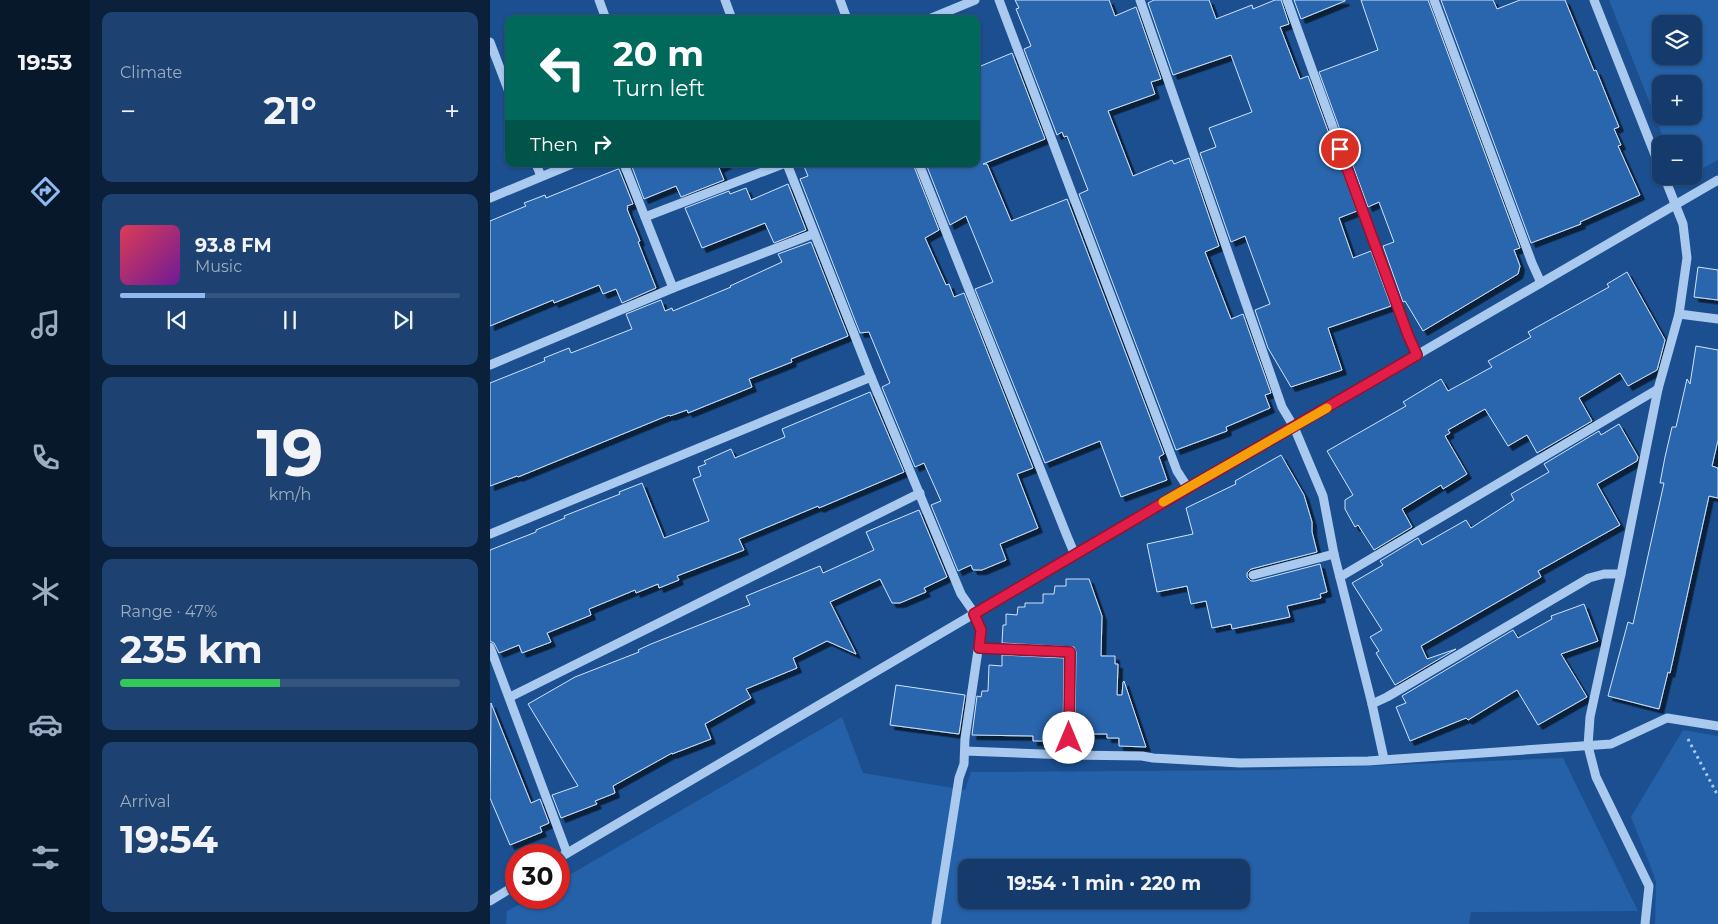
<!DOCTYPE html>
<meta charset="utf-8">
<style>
body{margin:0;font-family:Montserrat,sans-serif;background:#1d4271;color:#f1f3f6;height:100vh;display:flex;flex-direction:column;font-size:19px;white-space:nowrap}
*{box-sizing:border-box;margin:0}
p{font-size:16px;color:#9dadc1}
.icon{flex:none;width:28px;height:28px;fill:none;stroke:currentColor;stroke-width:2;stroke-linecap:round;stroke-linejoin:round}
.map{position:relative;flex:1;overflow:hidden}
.details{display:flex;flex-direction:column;gap:12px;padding:12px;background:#0b203b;width:400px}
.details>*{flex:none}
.banner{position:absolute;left:15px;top:15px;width:475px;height:152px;border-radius:10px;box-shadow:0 1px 4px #0004,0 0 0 1px #33557e;background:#00695c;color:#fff;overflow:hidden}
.buttons{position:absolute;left:1162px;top:15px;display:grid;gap:10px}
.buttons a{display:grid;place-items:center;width:50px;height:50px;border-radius:10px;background:#143b6b;box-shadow:0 1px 4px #0004,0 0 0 1px #33557e;font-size:25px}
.speed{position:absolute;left:15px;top:844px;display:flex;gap:10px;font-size:25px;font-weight:700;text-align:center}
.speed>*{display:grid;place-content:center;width:65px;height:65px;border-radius:50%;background:#143b6b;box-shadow:0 1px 4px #0004,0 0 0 1px #33557e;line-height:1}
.speed .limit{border:8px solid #d22;background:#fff;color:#111}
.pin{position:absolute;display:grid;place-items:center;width:42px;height:42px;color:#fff;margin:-21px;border:2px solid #fff;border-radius:50%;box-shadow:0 1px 5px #0007}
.me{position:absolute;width:55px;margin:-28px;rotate:0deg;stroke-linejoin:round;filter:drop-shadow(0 0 4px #0008)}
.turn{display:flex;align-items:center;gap:18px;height:105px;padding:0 25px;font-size:22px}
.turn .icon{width:65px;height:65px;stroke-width:2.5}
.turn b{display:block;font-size:35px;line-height:42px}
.then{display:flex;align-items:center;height:48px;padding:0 25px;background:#0003;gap:10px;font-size:19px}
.big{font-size:38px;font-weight:700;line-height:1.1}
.details .widget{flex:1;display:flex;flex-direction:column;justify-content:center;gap:8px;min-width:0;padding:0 18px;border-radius:10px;background:#1d4271}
.details .dial{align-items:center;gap:0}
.dial b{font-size:65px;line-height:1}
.song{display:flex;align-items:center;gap:15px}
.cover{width:60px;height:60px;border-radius:8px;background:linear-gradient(135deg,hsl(350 70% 55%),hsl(280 70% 35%))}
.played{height:5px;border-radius:2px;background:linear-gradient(90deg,#90b9f0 25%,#33557e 25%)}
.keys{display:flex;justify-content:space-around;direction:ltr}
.heat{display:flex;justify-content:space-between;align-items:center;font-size:28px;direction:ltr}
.charge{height:8px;border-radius:4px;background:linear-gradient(90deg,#34c759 47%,#33557e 0)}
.trip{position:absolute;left:468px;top:859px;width:292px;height:50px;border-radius:10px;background:#143b6b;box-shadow:0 1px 4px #0004,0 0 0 1px #33557e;font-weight:700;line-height:50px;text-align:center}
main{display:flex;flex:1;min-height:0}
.dock{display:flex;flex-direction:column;width:90px;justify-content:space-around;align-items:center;background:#08182b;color:#9dadc1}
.dock .icon{width:35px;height:35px}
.dock .selected{color:#90b9f0}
.dock b{font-size:22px;color:#f1f3f6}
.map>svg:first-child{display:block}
</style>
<main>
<nav class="dock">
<b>19:53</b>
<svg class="icon selected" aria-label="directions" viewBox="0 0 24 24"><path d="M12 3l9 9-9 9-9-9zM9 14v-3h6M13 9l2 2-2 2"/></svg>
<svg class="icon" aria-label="music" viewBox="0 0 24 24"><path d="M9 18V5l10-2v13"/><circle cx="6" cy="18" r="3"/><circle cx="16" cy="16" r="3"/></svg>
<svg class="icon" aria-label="phone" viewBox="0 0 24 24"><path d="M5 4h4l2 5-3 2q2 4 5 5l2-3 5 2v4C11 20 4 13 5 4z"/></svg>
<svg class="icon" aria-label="climate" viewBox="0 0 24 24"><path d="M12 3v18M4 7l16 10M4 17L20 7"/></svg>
<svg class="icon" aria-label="car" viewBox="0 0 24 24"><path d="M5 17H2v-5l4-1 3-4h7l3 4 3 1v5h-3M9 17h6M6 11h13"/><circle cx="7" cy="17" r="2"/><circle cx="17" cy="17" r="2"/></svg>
<svg class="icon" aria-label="filters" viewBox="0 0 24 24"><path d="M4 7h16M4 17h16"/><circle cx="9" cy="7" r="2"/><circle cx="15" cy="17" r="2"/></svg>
</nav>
<section class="details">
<div class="widget"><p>Climate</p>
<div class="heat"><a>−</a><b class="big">21°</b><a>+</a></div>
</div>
<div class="widget">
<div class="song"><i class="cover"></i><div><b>93.8 FM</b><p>Music</p></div></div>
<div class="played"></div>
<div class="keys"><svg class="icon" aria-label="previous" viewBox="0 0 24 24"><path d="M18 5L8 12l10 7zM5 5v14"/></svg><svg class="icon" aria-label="pause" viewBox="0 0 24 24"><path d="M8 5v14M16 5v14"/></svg><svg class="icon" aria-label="next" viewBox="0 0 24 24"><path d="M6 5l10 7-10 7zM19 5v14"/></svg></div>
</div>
<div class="widget dial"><b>19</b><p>km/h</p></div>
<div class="widget"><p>Range · 47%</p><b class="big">235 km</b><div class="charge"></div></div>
<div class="widget"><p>Arrival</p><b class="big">19:54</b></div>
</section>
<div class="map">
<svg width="1228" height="924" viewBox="0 0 1228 924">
<defs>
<filter id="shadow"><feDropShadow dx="4.5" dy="4.5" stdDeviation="0" flood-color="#0009"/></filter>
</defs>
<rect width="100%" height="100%" fill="#1b4f8f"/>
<g fill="#2461a8" fill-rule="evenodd">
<path d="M1119,0H1228V160L1204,173V144H1176ZM1171,24H1204V56H1171ZM1171,84H1204V116H1171Z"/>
<path d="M352,717L373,773L475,790L481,772L778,770L1073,758L1148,911L981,912L979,924H16L17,911L41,898H69V881ZM476,868H751V900H476Z"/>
<path d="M1193,730L1228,736V924H1165L1166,882L1160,865L1141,817Z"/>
</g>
<g fill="#2a66ad" stroke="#cfe3fa" filter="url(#shadow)">
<path d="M525,0H619L625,16L646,7L671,79L661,82L665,94L618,111L643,176L682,160L684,164L699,158L729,246L715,252L741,319L753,314L781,393L775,395L780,408L736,427L737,431L686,450L589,194L598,190L577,136L574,137L572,132L567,135L534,49L541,46L526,9L529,8Z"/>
<path d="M664,0H719L726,19L762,5L763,9L785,0H791L799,24L790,27L810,79L818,76L867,211L849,218L863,258L881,251L901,306L838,328L852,370L801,387L778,348L765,310L780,304L755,236L741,242L710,153L726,147L719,128L762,112L741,55L683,75L658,3Z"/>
<path d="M804,0H855V1L811,19Z"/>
<path d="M871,0H938L1030,248L1024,250L1030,266L1028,274L933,331L915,301L913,302L893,246L904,242L889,202L878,207L829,72L888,50Z"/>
<path d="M951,0H1003L1007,9L1030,0H1075L1104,71L1106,70L1129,127L1124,129L1131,145L1128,146L1150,195L1090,222L1091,224L1041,243Z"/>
<path d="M522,53L555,139L493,164H497L521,221L577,199L674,454L669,457L677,480L631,497L610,441L555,463L485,289L503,282L476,216L460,225L436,164H486V68Z"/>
<path d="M141,164H237L229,168L234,180L191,197L186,186L154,199Z"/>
<path d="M313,164H423L449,230L435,238L456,285L459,284L464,297L474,293L543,468L527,474L548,528L510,544L516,560L492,570H483L481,565L468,571L441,505L451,501L434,463L425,467L392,387L400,383L379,332L370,333L310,179L318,176Z"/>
<path d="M128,169H129L143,204L137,206L138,208L137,209L150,241L148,242L166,288L132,303L126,289L113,294L109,285L64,303L63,300L0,326V221L36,206L34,203L55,195L56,198Z"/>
<path d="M298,184L316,230L284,243L275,223L212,248L195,208L239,191L240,194L256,188L261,200Z"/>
<path d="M321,242L358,336L301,359L302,362L259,379L262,387L198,413L197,410L180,416L179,415L28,477L27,476L0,486V383L55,361L54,358L79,348L81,353L142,329L136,314L171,300L175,311L182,308L183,311L241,287L240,286L292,262L288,254Z"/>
<path d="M1208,267L1228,270V300L1204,297Z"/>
<path d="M1137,272L1175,340L1167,370L1138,386L1130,373L1089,398L1102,421L1047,453L1037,435L1018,446L995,409L958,430L960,433L955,436L977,474L953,489L951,485L912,509L922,527L884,550L868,525L865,527L855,509V500L863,495L837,451L916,406L913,402L951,379L958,391L1002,367L998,361L1041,337L1038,332L1119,287L1117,284Z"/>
<path d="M1206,346L1228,350V440L1222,466L1228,468V498L1219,496L1180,673L1178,672L1169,709L1118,696L1138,622L1143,624L1174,483H1170L1175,457L1182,427H1186L1197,379L1200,384Z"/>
<path d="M380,392L414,472L329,508L328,506L249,539L254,550L187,576L189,580L169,588L168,584L146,593L145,590L99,609L101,615L57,633L61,642L32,653L29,645L9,653L4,643L0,641V550L46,532V530L75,518L74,516L130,494L129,492L152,483L174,538L219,521L203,479L211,476L208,467L216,464L214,461L241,449L245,458L295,437L292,429Z"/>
<path d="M1129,424L1148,457L1147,461L1107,484L1130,525L1048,571L1051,577L931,646L937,659L966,649L905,685L886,653L889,651L880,637L892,630L862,583L893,565L890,561L928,538L932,545L976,520L981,528L1024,500L1021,494L1059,472L1054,464L1109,431L1111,435Z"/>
<path d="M791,455L814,495L822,522V532L827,552L761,569L757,573V577L761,581H765L830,564L837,592L830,594L831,598L797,606L800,617L742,629L741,624L722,628L716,601L701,604L697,586L667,592L657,544L703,534L696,508L746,484L745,481Z"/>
<path d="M429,510L457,577L434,588L436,592L410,603H402L390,579L340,602L366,654L337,641L303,658L307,668L256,689L261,698L215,724L221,739L182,754V753L123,786L125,793L105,801L107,804L71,818L62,795L88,786L38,704L85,677L149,652L148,650L161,644L260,605L256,596L330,566L333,573L384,550L376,532Z"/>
<path d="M576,579H599L612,616L611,656H625V664H628L627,695H632L633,682L634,681L656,747L629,746V738H617V734H585L586,652L584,647L512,643L513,625H516V614L527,615L528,607H535V603H553V594H564L565,586H576Z"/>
<path d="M1094,604L1108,641L1071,654L1097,697L1048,725L1027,690L978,720L976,718L920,741L906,707L916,703L912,696L1023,630L1028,638L1062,619L1061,616Z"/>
<path d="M512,655L574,658L573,734L564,733L565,741H543V736L482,735L487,696L491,697L492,691H498L499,665L512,666Z"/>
<path d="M406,685L475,695L469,734L400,725Z"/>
<path d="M1,703L41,803L50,799L59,823L50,827L52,832L20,845L0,798Z"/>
</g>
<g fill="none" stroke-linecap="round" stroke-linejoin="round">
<path stroke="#a9c9ee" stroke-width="3" stroke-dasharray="2.5 4" stroke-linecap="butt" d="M1198,739L1228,796"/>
<g stroke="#a9c9ee" stroke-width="9">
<path d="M109,0L116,19"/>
<path d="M235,0L242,19"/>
<path d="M350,0L357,19"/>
<path d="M509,0L687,471L698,488"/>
<path d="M650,0L792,407L804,427L833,496L844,554L882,704L894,759"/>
<path d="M797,0L918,335L927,355"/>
<path d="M944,0L1042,263L1051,283"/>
<path d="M1104,0L1171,170"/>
<path d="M439,19L485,0"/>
<path d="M0,42L19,92"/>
<path d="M46,164L51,176"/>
<path d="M134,164L183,288"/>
<path d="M297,164L381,377L471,594L485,614L491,630L475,738L474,764L469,778L446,924"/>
<path d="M429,164L577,536L585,555"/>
<path d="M0,198L82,164"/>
<path d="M155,217L293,164"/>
<path d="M1189,314L1228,319"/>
<path d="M0,365L183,288L323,234"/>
<path d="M0,534L381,377"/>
<path d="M763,575L844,554"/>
<path d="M850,577L1168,389"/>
<path d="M0,647L77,853"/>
<path d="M489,648L580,652L579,755"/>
<path d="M20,697L430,493"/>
<path d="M882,704L897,697L1099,578L1114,574H1131"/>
<path d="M475,751L579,755L652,756L663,758L750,763L878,761L1121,744L1177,718L1228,726"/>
<path d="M69,858L698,488L1228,180"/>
<path d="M0,901L26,885"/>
<path d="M1155,924L1159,886L1106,777L1098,746L1100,717L1131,574L1168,389L1189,314L1197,258L1193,224L1174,176"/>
</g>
</g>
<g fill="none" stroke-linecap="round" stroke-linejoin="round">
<g stroke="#92132f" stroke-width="12">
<path id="route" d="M579,738L580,652L489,648L491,630L484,614L698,488L927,355L918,335L850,149"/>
</g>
<use href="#route" stroke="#e11d48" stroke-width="9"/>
<path stroke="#f59e0b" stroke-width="9" d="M673,502L837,408"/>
</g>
</svg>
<div class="buttons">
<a><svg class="icon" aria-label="layers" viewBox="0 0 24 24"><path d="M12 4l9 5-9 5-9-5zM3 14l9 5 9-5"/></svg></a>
<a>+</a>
<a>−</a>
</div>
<div class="speed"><div class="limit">30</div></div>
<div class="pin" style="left:850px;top:149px;background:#d93025"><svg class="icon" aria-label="arrive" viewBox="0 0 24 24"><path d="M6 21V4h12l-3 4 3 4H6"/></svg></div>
<svg class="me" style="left:579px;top:738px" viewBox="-20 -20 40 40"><circle r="19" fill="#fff"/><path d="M0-13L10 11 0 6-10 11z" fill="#e11d48"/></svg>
<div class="trip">19:54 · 1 min · 220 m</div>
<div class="banner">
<div class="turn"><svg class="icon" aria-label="left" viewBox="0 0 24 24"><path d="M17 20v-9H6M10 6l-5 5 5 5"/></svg><div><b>20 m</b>Turn left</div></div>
<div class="then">Then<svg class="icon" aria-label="right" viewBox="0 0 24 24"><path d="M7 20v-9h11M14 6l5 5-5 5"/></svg></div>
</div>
</div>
</main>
